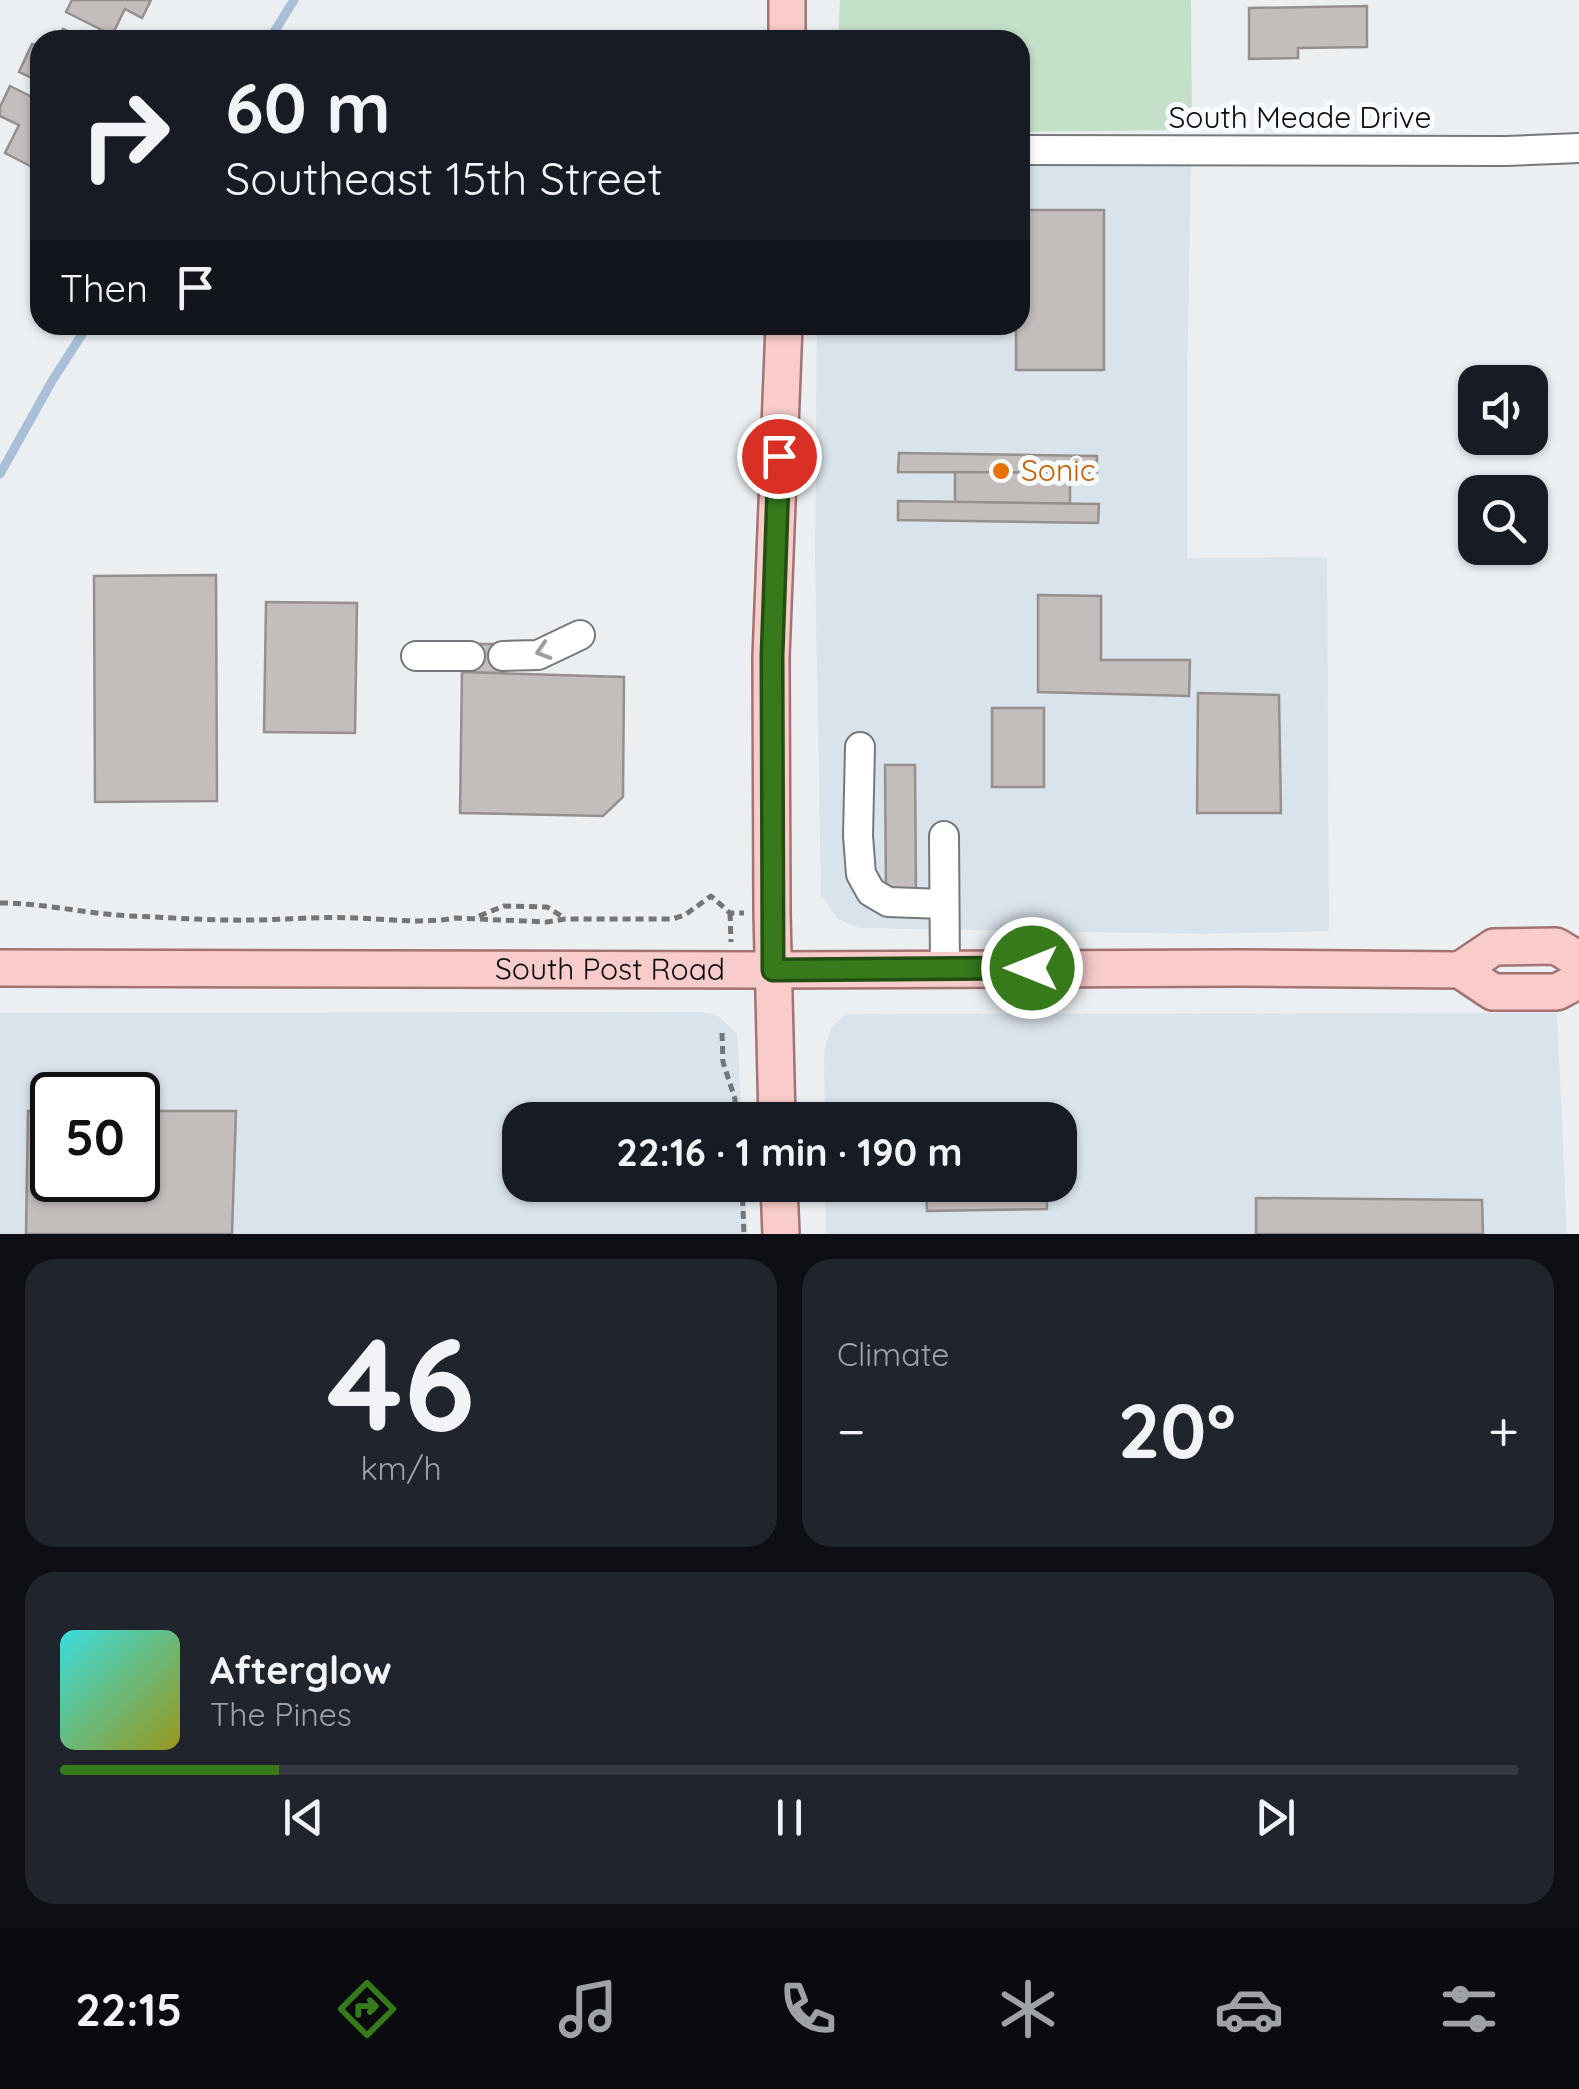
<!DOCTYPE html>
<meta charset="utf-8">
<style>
body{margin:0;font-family:Quicksand,sans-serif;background:#20242c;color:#f1f3f6;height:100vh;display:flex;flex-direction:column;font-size:38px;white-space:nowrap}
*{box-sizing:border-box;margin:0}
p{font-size:32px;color:#9ea1a6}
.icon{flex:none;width:55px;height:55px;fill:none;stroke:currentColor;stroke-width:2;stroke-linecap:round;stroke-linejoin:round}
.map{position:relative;height:1234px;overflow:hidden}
.drawer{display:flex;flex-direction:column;gap:25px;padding:25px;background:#0d0f14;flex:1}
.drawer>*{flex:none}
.banner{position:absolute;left:30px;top:30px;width:1000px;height:305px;border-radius:30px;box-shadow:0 2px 8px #0004;background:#171b24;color:#f1f3f6;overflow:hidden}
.buttons{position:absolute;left:1458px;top:365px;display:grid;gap:20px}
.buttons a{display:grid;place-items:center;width:90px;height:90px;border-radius:20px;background:#171b24;box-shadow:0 2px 8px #0004;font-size:50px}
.speed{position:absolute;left:30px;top:1072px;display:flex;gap:20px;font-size:50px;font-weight:700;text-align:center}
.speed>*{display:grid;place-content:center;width:130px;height:130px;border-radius:50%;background:#171b24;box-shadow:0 2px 8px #0004;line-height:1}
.speed .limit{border:5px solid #111;border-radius:15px;background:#fff;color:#111}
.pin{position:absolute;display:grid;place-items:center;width:85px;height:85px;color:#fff;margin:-42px;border:5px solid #fff;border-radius:50%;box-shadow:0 2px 10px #0007}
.me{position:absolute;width:110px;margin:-55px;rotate:270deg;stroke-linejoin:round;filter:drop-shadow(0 0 8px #0008)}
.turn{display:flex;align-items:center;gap:35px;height:210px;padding:0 30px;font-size:45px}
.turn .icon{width:130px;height:130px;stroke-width:2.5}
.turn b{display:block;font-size:70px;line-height:85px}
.then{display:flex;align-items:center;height:95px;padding:0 30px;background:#0003;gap:20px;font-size:38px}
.big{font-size:75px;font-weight:700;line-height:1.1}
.drawer .widget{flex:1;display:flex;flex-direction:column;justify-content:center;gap:15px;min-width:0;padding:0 35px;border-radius:30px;background:#20242c}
.drawer .dial{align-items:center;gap:0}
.dial b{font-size:130px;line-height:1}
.song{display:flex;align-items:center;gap:30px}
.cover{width:120px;height:120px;border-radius:15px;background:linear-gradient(135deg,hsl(180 70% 55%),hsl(60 70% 35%))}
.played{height:10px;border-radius:5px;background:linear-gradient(90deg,#367a1c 15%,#363941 15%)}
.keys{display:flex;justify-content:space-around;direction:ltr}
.heat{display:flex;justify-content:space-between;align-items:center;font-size:55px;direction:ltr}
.drawer .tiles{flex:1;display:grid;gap:25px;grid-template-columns:1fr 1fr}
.widget:last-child{grid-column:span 2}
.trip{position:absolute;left:502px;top:1102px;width:575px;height:100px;border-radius:30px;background:#171b24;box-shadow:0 2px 8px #0004;font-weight:700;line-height:100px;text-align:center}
.dock{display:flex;height:160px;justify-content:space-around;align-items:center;background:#090b0e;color:#9ea1a6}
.dock .icon{width:70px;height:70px}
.dock .active{color:#367a1c}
.dock b{font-size:45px;color:#f1f3f6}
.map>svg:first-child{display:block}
</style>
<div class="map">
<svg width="1579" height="1234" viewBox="0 0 1579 1234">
<rect width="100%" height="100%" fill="#ebeff2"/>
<g fill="#d9e3eb" fill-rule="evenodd">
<path d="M1020,164L1191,165L1187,385V558L1327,557L1329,931L1203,934L859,928L838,919L821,895L815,557L817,325H1020Z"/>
<path d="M703,1012L718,1016L737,1033L742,1120H520V1185H745L747,1234H0V1013ZM52,1095H138V1180H52Z"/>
<path d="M1557,1013L1567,1234H826L825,1185H1060V1120H825L824,1052L831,1028L846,1014Z"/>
</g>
<path fill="#c5e0c9" d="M840,0H1191L1192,130L1020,132V40H838Z"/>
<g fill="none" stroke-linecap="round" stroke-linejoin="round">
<g stroke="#a8bfd7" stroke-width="9">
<path d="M269,40L294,0"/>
<path d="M0,474L52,381L88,325"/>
</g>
</g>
<g fill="#c3bebc" stroke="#95908e" stroke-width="2.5">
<path d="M72,0H151L142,18L125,9L112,35L66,12Z"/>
<path d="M1367,6V47L1298,48V58L1249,59V8Z"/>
<path d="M63,29L87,40H57Z"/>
<path d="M32,44L40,47V82L19,72Z"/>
<path d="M10,86L40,101V171L5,153L19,125L0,116V107Z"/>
<path d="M1020,210H1104V370H1016V325H1020Z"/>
<path d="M452,325H659V330L452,328Z"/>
<path d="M899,453L1097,456V473L898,472Z"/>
<path d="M955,472L1070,473V504L955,502Z"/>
<path d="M898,501L1099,504L1098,523L898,520Z"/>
<path d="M216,575L217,801L95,802L94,576Z"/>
<path d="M1038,595L1101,596V660H1190L1189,696L1038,692Z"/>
<path d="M266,602L357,603L355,733L264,732Z"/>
<rect x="470" y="644" width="33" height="29"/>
<path d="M462,672L624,677L623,797L603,816L460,813Z"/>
<path d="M1198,693L1279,695L1281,813H1197Z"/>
<rect x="992" y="708" width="52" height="79"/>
<path d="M885,765H915L916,892H886Z"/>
<path d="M28,1111H52V1180H138V1111H236L232,1234H26Z"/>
<path d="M926,1185H1047V1209L927,1211Z"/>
<path d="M1256,1198L1482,1200L1483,1234H1256Z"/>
</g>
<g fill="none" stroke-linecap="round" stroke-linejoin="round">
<g stroke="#76797c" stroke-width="32">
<g id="minor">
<path d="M1020,150L1506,151L1579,148"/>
<path d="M416,656H470"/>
<path d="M503,656L538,655L580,635"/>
<path d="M860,747L858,836L861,874L871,892L888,902L944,904"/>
<path d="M944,836L945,969"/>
</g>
</g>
<g stroke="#a27372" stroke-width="40">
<g id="major">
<path d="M787,40V0"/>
<path id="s1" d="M0,968L773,970L1241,968L1460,970L1493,992H1557L1579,980"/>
<path d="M1460,970L1494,947L1556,946L1579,960"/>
<path d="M777,1120L772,912L771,657L784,325"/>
<path d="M779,1185L781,1234"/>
</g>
</g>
<g stroke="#737577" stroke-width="5" stroke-dasharray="8 5" stroke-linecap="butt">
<path d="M0,903C44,903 87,914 131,916C164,917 198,920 231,920C272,921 314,916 355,918C388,919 422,924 455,918L547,922L565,919H672L685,915L711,896L730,913H744"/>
<path d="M730,913L731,942"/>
<path d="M479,916L504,906L547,907L563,917"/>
<path d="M722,1033L723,1062L735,1099V1120"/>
<path d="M742,1185L744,1234"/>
</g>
<use href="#minor" stroke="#fff" stroke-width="28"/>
<use href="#major" stroke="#f8cccb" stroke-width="35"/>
</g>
<defs><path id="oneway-chevron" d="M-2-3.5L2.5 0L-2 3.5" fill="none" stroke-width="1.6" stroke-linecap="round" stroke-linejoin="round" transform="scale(2.5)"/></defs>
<use stroke="#9d9e9e" href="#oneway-chevron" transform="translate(543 651) rotate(163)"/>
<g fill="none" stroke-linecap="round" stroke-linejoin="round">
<g stroke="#234f12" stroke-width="25">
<path id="route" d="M779,456L772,656L773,970L1032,968"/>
</g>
<use href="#route" stroke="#367a1c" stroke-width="18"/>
</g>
<circle fill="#e8710a" stroke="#f9fcff" stroke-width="4" cx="1001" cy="471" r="10"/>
<g text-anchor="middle" stroke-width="10" stroke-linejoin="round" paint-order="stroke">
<g font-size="30" fill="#0b0c0d" stroke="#f9fcff">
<text x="1300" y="128">South Meade Drive</text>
<text dy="10" stroke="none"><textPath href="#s1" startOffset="610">South Post Road</textPath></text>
</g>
<g font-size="30" fill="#c56008" stroke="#f9fcff" text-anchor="start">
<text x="1021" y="481">Sonic</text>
</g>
</g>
</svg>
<div class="buttons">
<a><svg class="icon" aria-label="sound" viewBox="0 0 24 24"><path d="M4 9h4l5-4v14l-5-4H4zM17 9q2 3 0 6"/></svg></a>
<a><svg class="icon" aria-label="search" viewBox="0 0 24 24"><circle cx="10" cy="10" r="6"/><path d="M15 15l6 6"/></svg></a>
</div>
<div class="speed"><div class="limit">50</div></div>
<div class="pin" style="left:779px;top:456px;background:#d93025"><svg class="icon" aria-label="arrive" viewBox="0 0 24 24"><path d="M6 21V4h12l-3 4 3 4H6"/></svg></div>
<svg class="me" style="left:1032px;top:968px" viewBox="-20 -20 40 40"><circle r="17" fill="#367a1c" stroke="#fff" stroke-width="3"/><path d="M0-11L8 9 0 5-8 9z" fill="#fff"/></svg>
<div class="trip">22:16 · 1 min · 190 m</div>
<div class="banner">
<div class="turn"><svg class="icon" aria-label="right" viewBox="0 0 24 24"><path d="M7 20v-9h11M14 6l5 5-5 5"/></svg><div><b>60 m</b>Southeast 15th Street</div></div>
<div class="then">Then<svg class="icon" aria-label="arrive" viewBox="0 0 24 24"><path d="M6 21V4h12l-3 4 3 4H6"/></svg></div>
</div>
</div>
<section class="drawer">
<div class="tiles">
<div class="widget dial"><b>46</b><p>km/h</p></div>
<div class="widget"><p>Climate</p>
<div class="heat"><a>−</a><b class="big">20°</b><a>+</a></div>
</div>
<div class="widget">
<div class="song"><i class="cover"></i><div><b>Afterglow</b><p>The Pines</p></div></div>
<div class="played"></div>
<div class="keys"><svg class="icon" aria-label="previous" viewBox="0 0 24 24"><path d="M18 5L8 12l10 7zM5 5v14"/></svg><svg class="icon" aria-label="pause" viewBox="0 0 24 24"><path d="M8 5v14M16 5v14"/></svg><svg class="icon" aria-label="next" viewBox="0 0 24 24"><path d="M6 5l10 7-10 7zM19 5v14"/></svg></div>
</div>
</div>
</section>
<nav class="dock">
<b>22:15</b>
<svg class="icon active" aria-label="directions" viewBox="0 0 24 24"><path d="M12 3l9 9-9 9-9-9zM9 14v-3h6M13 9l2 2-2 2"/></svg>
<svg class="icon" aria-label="music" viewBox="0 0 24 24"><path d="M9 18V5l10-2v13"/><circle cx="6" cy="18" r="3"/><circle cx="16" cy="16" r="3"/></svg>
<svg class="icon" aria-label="phone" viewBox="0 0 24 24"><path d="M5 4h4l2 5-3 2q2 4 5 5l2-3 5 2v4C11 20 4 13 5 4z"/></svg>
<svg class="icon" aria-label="climate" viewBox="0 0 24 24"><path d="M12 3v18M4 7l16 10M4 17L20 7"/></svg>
<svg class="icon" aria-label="car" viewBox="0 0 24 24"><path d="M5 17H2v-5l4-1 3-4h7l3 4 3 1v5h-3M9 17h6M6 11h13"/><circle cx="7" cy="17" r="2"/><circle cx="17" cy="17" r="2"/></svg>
<svg class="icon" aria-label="filters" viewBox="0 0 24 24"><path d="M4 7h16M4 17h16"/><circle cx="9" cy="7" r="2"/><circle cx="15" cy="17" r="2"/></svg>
</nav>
